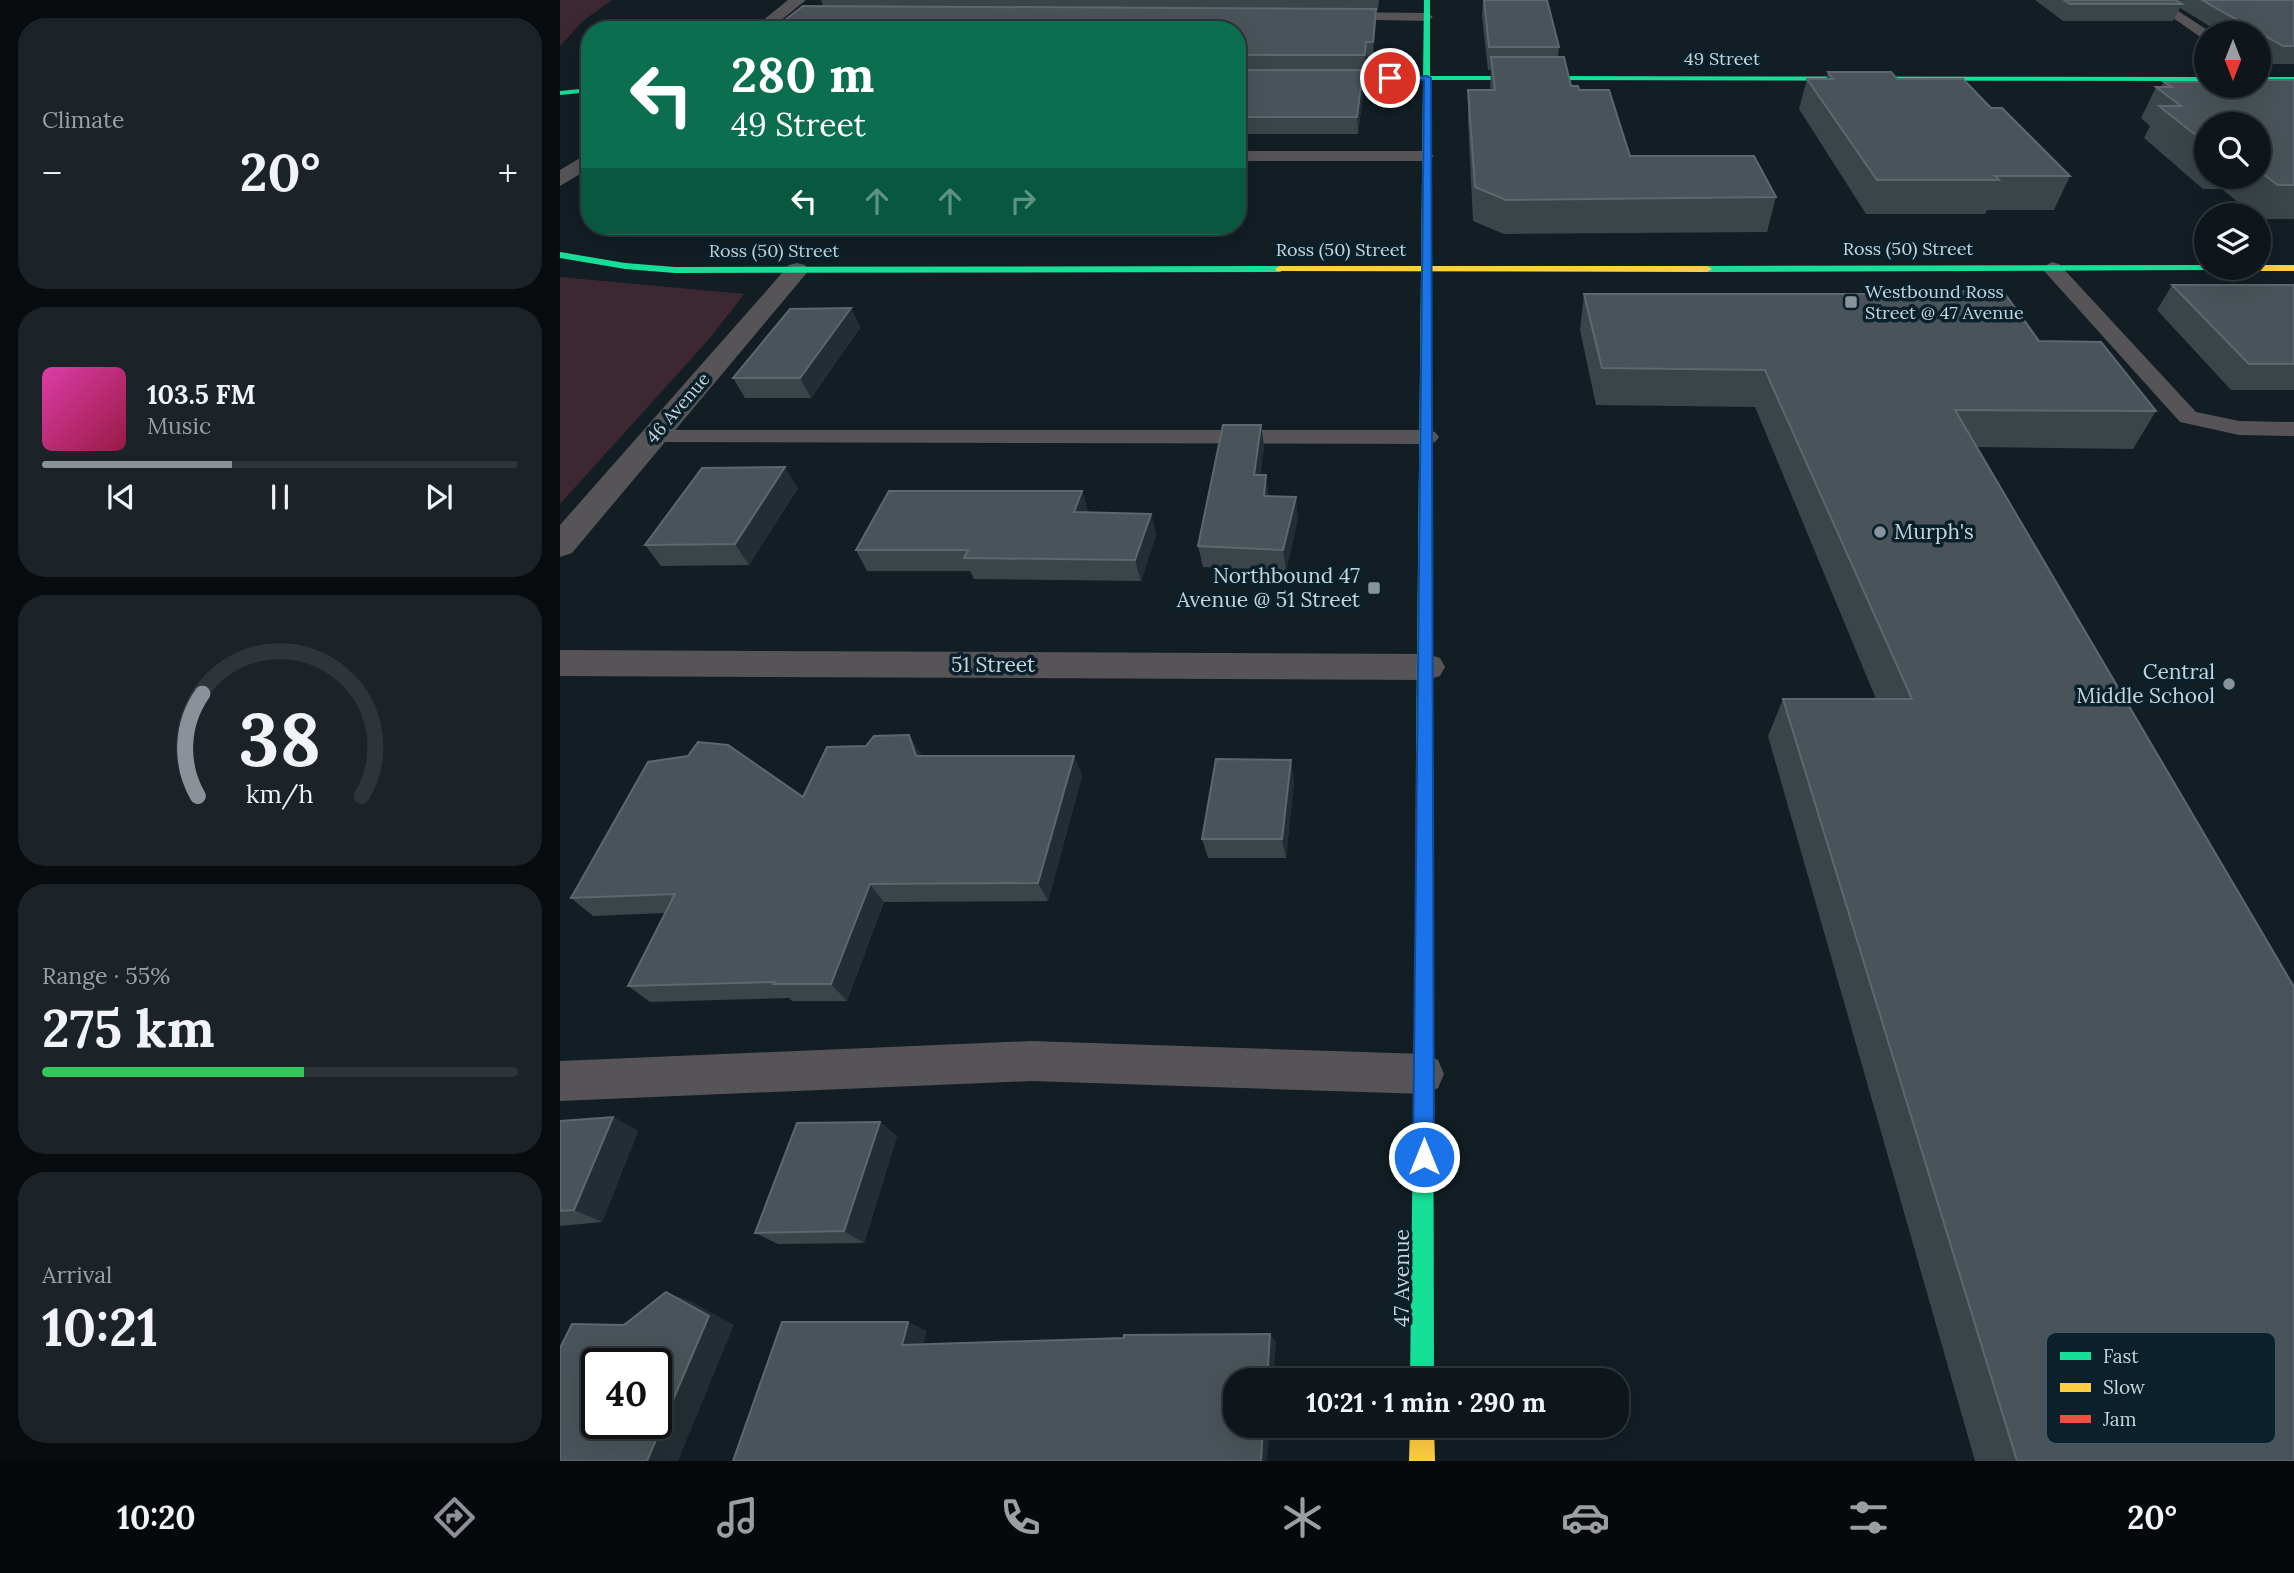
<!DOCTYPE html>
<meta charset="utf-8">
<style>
body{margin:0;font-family:Lora,serif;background:#1c2328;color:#f1f3f6;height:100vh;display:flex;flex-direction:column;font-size:26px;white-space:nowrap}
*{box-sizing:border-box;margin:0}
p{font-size:23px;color:#9b9fa3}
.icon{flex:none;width:38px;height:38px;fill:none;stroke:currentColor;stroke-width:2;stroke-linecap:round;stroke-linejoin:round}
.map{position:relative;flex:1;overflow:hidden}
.sheet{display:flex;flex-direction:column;gap:18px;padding:18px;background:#080c0f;width:560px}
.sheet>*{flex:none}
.guide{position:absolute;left:21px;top:21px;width:665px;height:214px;border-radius:28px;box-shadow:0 7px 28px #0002,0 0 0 2px #2e353a;background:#0b6e4f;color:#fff;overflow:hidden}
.needle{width:46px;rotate:180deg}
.fabs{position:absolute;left:1634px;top:21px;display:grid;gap:14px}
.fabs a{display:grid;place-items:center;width:77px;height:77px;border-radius:50%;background:#0e161b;box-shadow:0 7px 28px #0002,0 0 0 2px #2e353a;font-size:35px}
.speed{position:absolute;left:21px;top:1348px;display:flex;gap:14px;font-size:35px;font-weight:700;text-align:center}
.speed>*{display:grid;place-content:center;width:91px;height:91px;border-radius:50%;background:#0e161b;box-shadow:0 7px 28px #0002,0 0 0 2px #2e353a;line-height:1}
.speed .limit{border:4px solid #111;border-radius:10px;background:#fff;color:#111}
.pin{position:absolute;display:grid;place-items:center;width:60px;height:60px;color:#fff;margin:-30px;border:4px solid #fff;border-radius:50%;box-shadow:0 2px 7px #0007}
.me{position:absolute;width:77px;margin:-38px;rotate:0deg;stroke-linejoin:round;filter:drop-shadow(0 0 5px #0008)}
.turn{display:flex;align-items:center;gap:24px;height:147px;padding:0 35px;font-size:32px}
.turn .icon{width:91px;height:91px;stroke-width:2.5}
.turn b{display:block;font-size:49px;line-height:60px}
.lanes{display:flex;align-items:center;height:66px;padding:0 35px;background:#0003;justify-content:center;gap:35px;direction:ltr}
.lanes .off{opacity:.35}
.big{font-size:52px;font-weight:700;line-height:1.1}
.sheet .card{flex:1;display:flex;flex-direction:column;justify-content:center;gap:10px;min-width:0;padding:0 24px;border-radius:28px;background:#1c2328}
.sheet .dial{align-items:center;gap:0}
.dial svg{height:182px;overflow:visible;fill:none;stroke:#2e353a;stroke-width:7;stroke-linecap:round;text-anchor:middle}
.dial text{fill:#f1f3f6;stroke:none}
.song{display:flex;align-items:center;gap:21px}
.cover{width:84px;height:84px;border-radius:10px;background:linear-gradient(135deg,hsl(320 70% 55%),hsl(340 70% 35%))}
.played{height:7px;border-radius:4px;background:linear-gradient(90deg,#8c9099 40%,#2e353a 40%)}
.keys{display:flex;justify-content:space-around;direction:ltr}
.heat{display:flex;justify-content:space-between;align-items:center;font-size:38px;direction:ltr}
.charge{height:10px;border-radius:5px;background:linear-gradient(90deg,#34c759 55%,#2e353a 0)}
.trip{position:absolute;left:663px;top:1368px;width:406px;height:70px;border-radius:28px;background:#0e161b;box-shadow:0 7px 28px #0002,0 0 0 2px #2e353a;font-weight:700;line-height:70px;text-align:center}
.menu{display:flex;height:112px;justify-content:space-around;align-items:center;background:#06090b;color:#9b9fa3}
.menu .icon{width:49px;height:49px}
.menu .on{color:#8c9099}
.menu b{font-size:32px;color:#f1f3f6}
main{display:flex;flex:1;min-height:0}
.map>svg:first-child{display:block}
</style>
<main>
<section class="sheet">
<div class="card"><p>Climate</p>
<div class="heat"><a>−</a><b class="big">20°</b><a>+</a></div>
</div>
<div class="card">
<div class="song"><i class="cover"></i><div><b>103.5 FM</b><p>Music</p></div></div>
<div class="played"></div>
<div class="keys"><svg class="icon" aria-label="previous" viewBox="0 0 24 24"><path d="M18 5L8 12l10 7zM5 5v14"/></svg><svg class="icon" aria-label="pause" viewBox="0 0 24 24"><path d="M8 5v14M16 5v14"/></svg><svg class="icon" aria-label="next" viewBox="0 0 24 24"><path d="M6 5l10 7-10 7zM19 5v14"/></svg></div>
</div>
<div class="card dial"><svg viewBox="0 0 100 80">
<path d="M14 69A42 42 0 1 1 86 69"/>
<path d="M14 69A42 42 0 0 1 16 24" stroke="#8c9099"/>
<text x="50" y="56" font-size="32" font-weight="700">38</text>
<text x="50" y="72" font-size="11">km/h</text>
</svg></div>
<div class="card"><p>Range · 55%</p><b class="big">275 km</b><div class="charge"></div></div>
<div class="card"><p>Arrival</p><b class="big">10:21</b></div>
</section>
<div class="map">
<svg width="1734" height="1461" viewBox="0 0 1734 1461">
<rect width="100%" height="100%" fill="#121e24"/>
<g fill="#3d2831">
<path d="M0,0H52L23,21L0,46Z"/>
<path d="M0,277L184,294L150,338L0,504Z"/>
</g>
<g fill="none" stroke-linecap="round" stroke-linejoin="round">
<g fill="#575457" fill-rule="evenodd">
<path d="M1587,0H1601L1652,33H1647V39L1642,38Z"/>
<path d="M775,12L867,13L873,17L867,21L770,19V13Z"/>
<path d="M677,151H866L874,156L866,161H677Z"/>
<path d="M1492,262L1499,264L1636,412L1679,421L1734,422V436L1679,435L1620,422L1485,272L1482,268Z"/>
<path d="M93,430H867L875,432L879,437L875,442L867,444L85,442L81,437L85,432Z"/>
<path d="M471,1041L864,1054L878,1060L884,1074L878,1088L864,1094L471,1081L0,1101V1061Z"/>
</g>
<g fill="#575457" fill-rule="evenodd">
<path d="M228,0H246L209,30H191Z"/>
<path d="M30,152V168L0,186V170Z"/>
<path d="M237,263L245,265L249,270L245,275L12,553L0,557V525L229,265Z"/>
<path d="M0,650L867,654L880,658L885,667L880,676L867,680L0,676Z"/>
</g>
<g fill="#16e098" fill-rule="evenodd">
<path d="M864,0H870V76L1647,77V81L870,80L872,752L870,756H858L856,752L863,80H677V76H863Z"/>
<rect x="1699" y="77" width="35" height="4"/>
<path d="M30,88V92L0,95V91Z"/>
<path d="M0,252L65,263L115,267L720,266L725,269L720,272L115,273L65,269L0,258Z"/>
<path d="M1647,265V268H1652L1650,270L1147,272L1142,269L1147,266Z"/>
<path d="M864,941L871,943L873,949L874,1381H850L855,949L857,943Z"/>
</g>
<g fill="#ffcf43" fill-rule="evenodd">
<path d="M1699,265H1734V271H1679L1674,268H1699Z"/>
<path d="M720,266H1147L1152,269L1147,272L717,271L715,269Z"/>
<path d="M850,1426H874L875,1461H849Z"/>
</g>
<path fill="#f24e42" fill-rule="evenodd" d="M864,746L870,748L872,752L873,949L871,955L864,957L857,955L855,949L856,752L858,748Z"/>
</g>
<g fill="#3a4449" fill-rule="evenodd">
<path d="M261,0H819L818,10H816V23L813,57H807L805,70H803L804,86L798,134H677V30L263,6Z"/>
<path d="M923,0H987L999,47L998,57L1011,86L1019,90L1070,156L1216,197L1207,232L944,234L913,221L908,121V90H930L931,70H928L922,16Z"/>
<path d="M1475,0H1734V64H1712L1699,56V33H1661L1620,8L1613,21H1503Z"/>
<path d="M1268,72L1337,79L1431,108L1510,176L1494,210H1427L1425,214H1306L1239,109L1247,79H1266Z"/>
<path d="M1734,80V219H1699V215H1693L1662,189H1643L1584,138L1590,126L1581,118L1596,87H1601L1604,82ZM1647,124H1699V177H1647Z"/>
<path d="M1612,285H1734V390H1671L1597,310Z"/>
<path d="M1369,291L1479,341L1596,411L1573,449L1417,447L1734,1461H1415L1208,736L1223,699H1316L1195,407L1036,405L1020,330L1024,294H1368Z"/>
<path d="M291,308L300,328L251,398H185L173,378Z"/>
<path d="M701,425L704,446L700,475L709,496L738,518L726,571L643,567L638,546Z"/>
<path d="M238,488L189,565L101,566L85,545Z"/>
<path d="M522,491L528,512L591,514L596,535L581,581L414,579L410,571H307L296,550Z"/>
<path d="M361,754L362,756H514L522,776L488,901L324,902L287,1001H232L229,998L90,1002L68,986L105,913L33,916L11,898L243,797Z"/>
<path d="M734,780L726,858H648L642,839Z"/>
<path d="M53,1117L78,1131L42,1222L0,1226V1121Z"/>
<path d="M337,1136L304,1243L218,1244L195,1233Z"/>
</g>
<g fill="#232e34">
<path d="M816,9V23L813,57V42Z"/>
<path d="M806,42L807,57L805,70V55Z"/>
<path d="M803,70L804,86L798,134L797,117Z"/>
<path d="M291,308L300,328L251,398L240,378Z"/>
<path d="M701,425L704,446L697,496L694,475Z"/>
<path d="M225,467L238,488L189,565L175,544Z"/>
<path d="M706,475L709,496H704Z"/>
<path d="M522,491L528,512H514Z"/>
<path d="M736,497L738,518L726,571L723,550Z"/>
<path d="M591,514L596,535L581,581L575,560Z"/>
<path d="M349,735L361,754L368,776L356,756Z"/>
<path d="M514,756L522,776L488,901L478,883Z"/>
<path d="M731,760L734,780L726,858L722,839Z"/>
<path d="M310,884L324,902L287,1001L271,984Z"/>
<path d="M53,1117L78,1131L42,1222L14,1210Z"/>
<path d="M320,1122L337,1136L304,1243L284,1231Z"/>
<path d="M106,1292L132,1302L174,1325L118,1461H87Z"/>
<path d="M348,1322L367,1331L361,1353L342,1345Z"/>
<path d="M710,1334L716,1342L713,1381H707Z"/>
<path d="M703,1426H710L707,1461H701Z"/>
</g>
<g fill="#495359" stroke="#5c686d" stroke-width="2" fill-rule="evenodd">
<path d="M924,0H987L999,47H929Z"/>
<path d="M1504,0H1615L1622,4H1510Z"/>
<path d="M1642,0H1734V46H1723Z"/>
<path d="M243,6L816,9L813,42H806L805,55H677V30H212Z"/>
<path d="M931,57H1004L1011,86H1018L1019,90H1049L1070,156H1194L1216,197L946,200L915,187L908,90H935Z"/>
<path d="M677,70H803L797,117H677Z"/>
<path d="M1268,72H1331L1337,79H1403L1431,108H1442L1510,176H1435L1439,180H1317L1247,79H1273Z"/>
<path d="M1699,80H1734V185H1718L1699,171V124H1647V144L1599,106H1621L1596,87H1612L1604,82H1647V86H1699Z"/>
<path d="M1612,285H1734V364H1689Z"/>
<path d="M1369,291H1443L1479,341L1541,342L1596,411L1395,410L1734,987V1461H1457L1223,699H1352L1205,370L1042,368L1024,294H1372Z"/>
<path d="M291,308L240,378H173L230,309Z"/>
<path d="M663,425H701L694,475H706L704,496L736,497L723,550L638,546Z"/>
<path d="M225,467L175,544L85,545L142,468Z"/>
<path d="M329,491H522L514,512L591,514L575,560L404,558L408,550H296Z"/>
<path d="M349,735L356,756H514L478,883L310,884L271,984H214L215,982L68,986L115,894L11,898L88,762L128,756L138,742L168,745L243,797L267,747L306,746L314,736Z"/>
<path d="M656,759L731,760L722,839H642Z"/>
<path d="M53,1117L14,1210L0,1211V1121Z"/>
<path d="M320,1122L284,1231L195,1233L237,1123Z"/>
<path d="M106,1292L149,1316L87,1461H0V1348L12,1324L64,1325ZM37,1363H96V1423H37Z"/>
<path d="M222,1322H348L342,1345L564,1338V1335L710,1334L707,1381H676V1426H703L701,1461H173Z"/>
</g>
<path fill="#1a73e8" stroke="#114b97" stroke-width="2" d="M867,76L871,78L874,1157L871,1165L864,1168L856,1165L853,1157L864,80L826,78Z"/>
<g fill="#87949b" stroke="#0a212c" stroke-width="2.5">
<rect x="1284" y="295" width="14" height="14" rx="3.5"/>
<circle cx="1320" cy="532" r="7"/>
<rect x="807" y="581" width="14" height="14" rx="3.5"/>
<circle cx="1669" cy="684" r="7"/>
</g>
<g text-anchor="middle" stroke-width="7" stroke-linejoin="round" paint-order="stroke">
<g font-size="18" fill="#c6d4db" stroke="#0a212c">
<text x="1162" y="65">49 Street</text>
<text x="1348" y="255">Ross (50) Street</text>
<text x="781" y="256">Ross (50) Street</text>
<text x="214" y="257">Ross (50) Street</text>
<text transform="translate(118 408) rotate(-49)" y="6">46 Avenue</text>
</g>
<g font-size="18" fill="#c6d4db" stroke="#0a212c" text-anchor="start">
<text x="1305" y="298">Westbound Ross<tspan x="1305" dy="21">Street @ 47 Avenue</tspan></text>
</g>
<g font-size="21" fill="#c6d4db" stroke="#0a212c" text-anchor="end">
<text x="1334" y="539" text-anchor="start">Murph's</text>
<text x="800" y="583">Northbound 47<tspan x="800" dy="24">Avenue @ 51 Street</tspan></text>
<text x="1655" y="679">Central<tspan x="1655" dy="24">Middle School</tspan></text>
</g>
<g font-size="21" fill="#c6d4db" stroke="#0a212c">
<text x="433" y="672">51 Street</text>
<text transform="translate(842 1278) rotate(-90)" y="7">47 Avenue</text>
</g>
</g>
<rect x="1486" y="1332" width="230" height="112" rx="10" fill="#0a212c" stroke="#425761" stroke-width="2"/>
<rect x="1500" y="1352" width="31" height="8" fill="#16e098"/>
<rect x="1500" y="1383" width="31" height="9" fill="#ffcf43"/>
<rect x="1500" y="1415" width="31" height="8" fill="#f24e42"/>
<g font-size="19" fill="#c6d4db">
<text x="1543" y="1363">Fast</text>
<text x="1543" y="1394">Slow</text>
<text x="1543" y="1426">Jam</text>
</g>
</svg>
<div class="fabs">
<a><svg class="needle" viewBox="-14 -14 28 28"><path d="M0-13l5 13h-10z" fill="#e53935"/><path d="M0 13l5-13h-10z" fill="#9b9fa3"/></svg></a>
<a><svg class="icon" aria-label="search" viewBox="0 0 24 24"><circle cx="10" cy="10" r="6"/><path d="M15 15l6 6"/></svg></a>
<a><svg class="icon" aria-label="layers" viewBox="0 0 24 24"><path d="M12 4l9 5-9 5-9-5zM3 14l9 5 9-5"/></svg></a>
</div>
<div class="speed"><div class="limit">40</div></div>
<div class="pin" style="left:830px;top:78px;background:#d93025"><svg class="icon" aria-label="arrive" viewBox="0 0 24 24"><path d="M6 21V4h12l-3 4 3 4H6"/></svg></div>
<svg class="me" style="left:864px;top:1157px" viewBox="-20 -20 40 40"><circle r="17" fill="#1a73e8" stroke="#fff" stroke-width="3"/><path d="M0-11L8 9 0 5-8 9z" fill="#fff"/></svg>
<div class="trip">10:21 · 1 min · 290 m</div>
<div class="guide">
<div class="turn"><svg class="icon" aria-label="left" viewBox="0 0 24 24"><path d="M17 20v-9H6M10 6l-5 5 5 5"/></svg><div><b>280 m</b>49 Street</div></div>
<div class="lanes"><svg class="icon" aria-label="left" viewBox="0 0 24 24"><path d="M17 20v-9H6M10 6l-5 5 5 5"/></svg><svg class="icon off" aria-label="ahead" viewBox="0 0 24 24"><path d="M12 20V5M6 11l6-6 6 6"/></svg><svg class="icon off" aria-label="ahead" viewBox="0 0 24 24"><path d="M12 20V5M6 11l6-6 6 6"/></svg><svg class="icon off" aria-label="right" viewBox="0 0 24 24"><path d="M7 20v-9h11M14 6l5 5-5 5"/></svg></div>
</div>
</div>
</main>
<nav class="menu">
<b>10:20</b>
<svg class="icon on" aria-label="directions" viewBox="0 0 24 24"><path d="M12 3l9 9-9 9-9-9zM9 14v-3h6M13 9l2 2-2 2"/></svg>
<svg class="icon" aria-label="music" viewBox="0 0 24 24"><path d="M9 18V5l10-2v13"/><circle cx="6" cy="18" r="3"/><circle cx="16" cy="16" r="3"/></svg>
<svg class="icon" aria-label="phone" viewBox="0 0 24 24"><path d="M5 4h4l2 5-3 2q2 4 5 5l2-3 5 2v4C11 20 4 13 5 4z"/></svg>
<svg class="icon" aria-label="climate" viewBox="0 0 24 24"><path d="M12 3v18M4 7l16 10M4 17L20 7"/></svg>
<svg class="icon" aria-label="car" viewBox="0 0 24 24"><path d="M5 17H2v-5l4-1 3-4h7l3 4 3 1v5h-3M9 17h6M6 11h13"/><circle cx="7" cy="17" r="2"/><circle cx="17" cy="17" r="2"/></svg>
<svg class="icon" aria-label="filters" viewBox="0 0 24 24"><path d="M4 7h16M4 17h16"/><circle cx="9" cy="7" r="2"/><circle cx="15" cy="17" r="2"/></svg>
<b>20°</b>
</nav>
